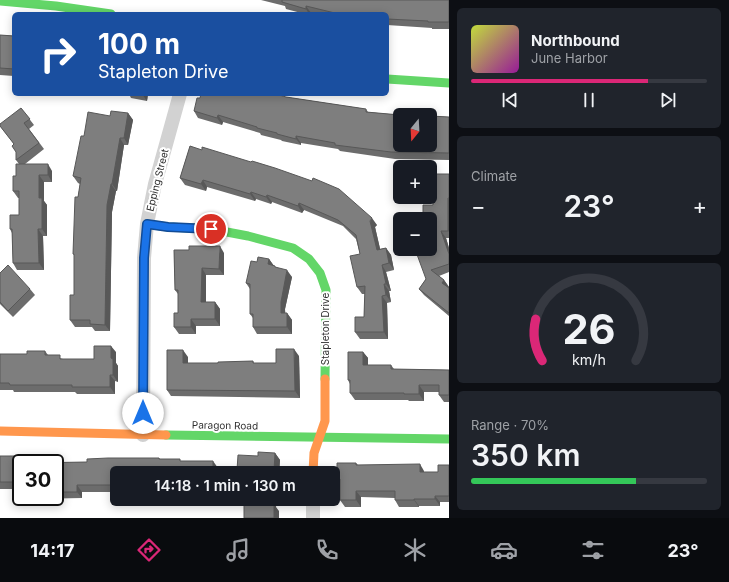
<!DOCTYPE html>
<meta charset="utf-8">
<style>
body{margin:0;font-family:Inter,sans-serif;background:#20242c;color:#f1f3f6;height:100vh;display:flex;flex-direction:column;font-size:15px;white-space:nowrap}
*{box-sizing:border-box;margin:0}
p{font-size:13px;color:#9ea1a6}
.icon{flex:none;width:22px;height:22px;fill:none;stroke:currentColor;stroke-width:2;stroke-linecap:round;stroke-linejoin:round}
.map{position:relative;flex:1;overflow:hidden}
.panel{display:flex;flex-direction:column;gap:8px;padding:8px;background:#0d0f14;width:280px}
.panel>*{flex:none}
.hud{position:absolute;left:12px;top:12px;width:377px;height:84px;border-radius:6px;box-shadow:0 2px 10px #0003;background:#1a4fa0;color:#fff;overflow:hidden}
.needle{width:26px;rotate:198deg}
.controls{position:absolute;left:393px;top:108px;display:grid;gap:8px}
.controls a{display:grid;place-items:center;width:44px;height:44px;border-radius:6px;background:#171b24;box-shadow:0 2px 10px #0003;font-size:20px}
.speed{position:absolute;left:12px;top:454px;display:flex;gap:8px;font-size:20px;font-weight:700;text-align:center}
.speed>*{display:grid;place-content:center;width:52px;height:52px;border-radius:50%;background:#171b24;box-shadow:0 2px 10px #0003;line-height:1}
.speed .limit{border:2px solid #111;border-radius:6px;background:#fff;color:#111}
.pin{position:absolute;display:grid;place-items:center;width:34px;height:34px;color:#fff;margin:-17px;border:2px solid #fff;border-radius:50%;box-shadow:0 1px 4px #0007}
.me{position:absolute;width:44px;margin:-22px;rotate:0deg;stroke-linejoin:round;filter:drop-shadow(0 0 3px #0008)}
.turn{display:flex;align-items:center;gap:14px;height:84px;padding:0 20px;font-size:18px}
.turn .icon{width:52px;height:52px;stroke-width:2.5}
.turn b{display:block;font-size:28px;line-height:34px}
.big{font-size:30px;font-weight:600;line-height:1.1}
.panel .card{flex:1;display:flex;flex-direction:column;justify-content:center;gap:6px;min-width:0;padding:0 14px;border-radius:6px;background:#20242c}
.panel .dial{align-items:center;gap:0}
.dial svg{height:104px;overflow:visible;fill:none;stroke:#363941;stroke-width:7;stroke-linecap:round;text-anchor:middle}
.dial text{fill:#f1f3f6;stroke:none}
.song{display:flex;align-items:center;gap:12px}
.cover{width:48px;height:48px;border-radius:6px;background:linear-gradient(135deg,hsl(70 70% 55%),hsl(300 70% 35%))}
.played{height:4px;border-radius:2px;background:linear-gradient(90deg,#db2777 75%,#363941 75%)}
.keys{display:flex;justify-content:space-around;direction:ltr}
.heat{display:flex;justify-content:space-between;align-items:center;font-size:22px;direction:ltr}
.charge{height:6px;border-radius:3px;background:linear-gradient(90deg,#34c759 70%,#363941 0)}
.trip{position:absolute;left:110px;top:466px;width:230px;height:40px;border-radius:6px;background:#171b24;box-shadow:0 2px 10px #0003;font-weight:600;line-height:40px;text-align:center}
.tab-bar{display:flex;height:64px;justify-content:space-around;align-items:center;background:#090b0e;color:#9ea1a6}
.tab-bar .icon{width:28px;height:28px}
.tab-bar .current{color:#db2777}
.tab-bar b{font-size:18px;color:#f1f3f6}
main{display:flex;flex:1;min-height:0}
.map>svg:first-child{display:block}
</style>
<main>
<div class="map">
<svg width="449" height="518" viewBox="0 0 449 518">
<rect width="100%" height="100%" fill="#fff"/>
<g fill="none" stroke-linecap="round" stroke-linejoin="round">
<g stroke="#d2d2d2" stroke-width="14">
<path d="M143,435L144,258L147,224L155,184L180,94"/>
<path d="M313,518V499"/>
</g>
<g stroke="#63d668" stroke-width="9">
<path d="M0,1L56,6L111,14"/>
<path d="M387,79L449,83"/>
<path d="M147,224L168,227L211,229L248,236L293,248L309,259L320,273L326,290L325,379"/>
<path d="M166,435L449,439"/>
</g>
<g stroke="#ff974d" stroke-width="9">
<path d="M0,431L166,435"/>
<path d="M313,473L314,453L325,421V379"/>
</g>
</g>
<g fill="#6c6c6c">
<path d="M261,0H449V29H432V28L387,25V14H316L311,13V14H305L286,9L285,6Z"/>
<path d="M0,35L14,36V76L0,75Z"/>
<path d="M129,94H148L147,101L131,98Z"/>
<path d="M286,97L366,109L368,112L400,115L449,117V160L395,159L340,151L338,149L301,143V145L282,141L281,140L261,135L260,133L223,122L222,125L198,118L194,111L200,98Z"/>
<path d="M21,108L34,125L29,129L44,149L25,164L52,171V182H44V201L47,205V236H43L44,270H17L13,263L12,233L10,229L19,215V198H18L13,191L19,164L16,160V152L14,144L0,126Z"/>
<path d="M128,113L133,120L128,145H124L117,191H116L112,212L110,331H95L92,327H75L70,320L74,295V255L73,254L78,197L80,184L78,183L73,176L84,136Z"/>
<path d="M190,146L377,225L375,227L380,249L386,248L391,255L394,270L386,272L391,291H389L391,302L387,303L388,339H360L355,332L364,317L365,294H362L357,287L360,254L356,239L343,226L304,210L302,213L272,202L271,204L256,199L255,201L207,187L206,191L185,185L180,178Z"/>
<path d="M449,174V238H446L449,248V272L439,276L444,280L449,287V316L424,295L419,289L426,279L430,249Z"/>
<path d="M174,250L224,253V275H206V302H215L220,309V326H196V334H179L174,327L178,313V294L175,290Z"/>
<path d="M269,259L274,266L276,268L292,277L285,309V313H287L292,320V334H257L253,327V318L250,314V289L246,283L257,262Z"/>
<path d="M0,273L30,289L35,295L13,317L0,304Z"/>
<path d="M45,351L48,355L63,359H94L116,352V363L118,366V382L115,381V394H77L75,392H14L13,390H0V354H27Z"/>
<path d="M363,352L368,358V365H391L394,369L449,370V402H444L439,395V392H424V401H409L408,400H355L350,393V384L348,380Z"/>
<path d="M299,356L300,398L171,396L167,390L188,357V363H218L253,361L254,363H276Z"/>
<path d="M275,453L280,460L279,473H239L237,470L258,456Z"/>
<path d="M0,456H17L22,463H21V489H0Z"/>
<path d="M159,458L160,459L182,461L218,468L117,473V492H82V498L32,499L31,497H55V463L87,462Z"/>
<path d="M356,463L358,465L424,471V472H438L449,465V502H440V506H419V507H399L395,500V498L361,497V507H345L340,500V484L337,479Z"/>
<path d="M177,499H202V506H182Z"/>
</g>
<g fill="#585858">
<path d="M306,6L311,13V14H309L306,9Z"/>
<path d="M142,94H148L147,101Z"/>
<path d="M128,113L133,120L128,145L124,138Z"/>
<path d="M218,115L223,122L222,125L217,118Z"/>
<path d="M296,136L301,143V145L296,139Z"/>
<path d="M120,138L124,145L117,191L112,184Z"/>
<path d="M48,164L52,171V182L48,175Z"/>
<path d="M39,175L44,182V201L47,205V236L42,229L39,198Z"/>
<path d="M203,180L207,187L206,191L201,184Z"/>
<path d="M111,184L116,191L112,212L110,331L105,325L107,205Z"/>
<path d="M251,192L256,199L255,201L250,194Z"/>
<path d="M267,195L272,202L271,204L266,197Z"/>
<path d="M448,198L449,200V232L448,231Z"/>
<path d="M299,203L304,210L302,213L298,206Z"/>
<path d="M372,218L377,225L375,227L382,257L377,250L370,221Z"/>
<path d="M38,229L43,236L44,270L39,263Z"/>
<path d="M441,231L446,238L449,248V254Z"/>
<path d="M220,246L224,253V275L219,269Z"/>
<path d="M386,248L391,255L394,270L389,263Z"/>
<path d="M269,259L274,266L268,264Z"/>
<path d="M382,265L386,272L391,291L386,284Z"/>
<path d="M202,268L206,275V309L201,302Z"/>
<path d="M287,270L292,277L285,309L286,320L281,313V302Z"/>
<path d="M444,280L449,287L447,290L442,283Z"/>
<path d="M384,284L389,291L391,302L386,295Z"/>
<path d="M382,296L387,303L388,339L384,332Z"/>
<path d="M215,302L220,309V326L215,319Z"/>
<path d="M287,313L292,320V334L287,327Z"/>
<path d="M191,319L196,326V334L191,327Z"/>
<path d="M111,346L116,352V363L118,366V382L113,375L111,358Z"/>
<path d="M294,349L299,356L300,398L295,391Z"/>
<path d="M183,350L188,357V370L183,363Z"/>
<path d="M363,352L368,358V372L363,365Z"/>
<path d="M110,375L115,381V394L110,387Z"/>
<path d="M419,385L424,392V401L419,394Z"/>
<path d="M275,453L280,460L279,473H275L274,471Z"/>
<path d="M17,456L22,463H17Z"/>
<path d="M213,461L218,468L217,473H213Z"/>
<path d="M420,464L424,471V479L420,472Z"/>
<path d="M77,485L82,492V498L77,492Z"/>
<path d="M356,491L361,497V507L356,500Z"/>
<path d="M435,496L440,502V506L435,499Z"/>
<path d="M197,499H202V506Z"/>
<path d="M272,499H277L276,507L279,511V518H274L272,504Z"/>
<path d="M414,499L419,506V507L414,500Z"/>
</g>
<g fill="#7e7e7e" stroke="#585858">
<path d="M282,0H449V22H428V21L387,19V14H339L306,6V9L282,2Z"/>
<path d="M0,35L14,36V69L0,68Z"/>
<path d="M201,94H276L286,97L366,109V112L400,115V145H430V116L449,117V153L391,152L335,145V143L296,136V139L277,134V133L257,128V127L218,115L217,118L194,111L197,98H200Z"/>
<path d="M21,108L30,119L24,123L39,143L16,160V152L12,146L14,144L0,126V124Z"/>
<path d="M111,111L128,113L124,138H120L112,184H111L107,205L105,325L90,324V320H70V295H74V254H73L75,197H78L81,178L73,176L81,136H84L88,112L110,116Z"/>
<path d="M190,146L202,150V147L251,162L252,161L275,168L312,181L313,178L339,189L372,218L370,221L377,250L386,248L389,263L382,265L386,284H384L386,295L382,296L384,332H355V317H364L365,286L357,287L350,256L360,254L356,235L338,220L299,203L298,206L267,195L266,197L251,192L250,194L203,180L201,184L180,178Z"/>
<path d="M16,164H48V175H39V198H42V229H38L39,263H13L12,229H10V215H19V191H13V176H16Z"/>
<path d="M432,174H449V198H448V231H441L449,254V264L431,270L444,280L442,283L449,288V313L419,289L426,279L415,249H430V219H423V205H433Z"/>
<path d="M189,246H220L219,269L202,268L201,302H215V319H191V327H174V313H178V290H175L174,250H189Z"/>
<path d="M258,257L269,259L268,264L275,266V267L287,270L281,302V313H287V327H253V314H250V284L246,283L251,261L257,262Z"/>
<path d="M8,265L30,289L8,311L0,302V273Z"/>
<path d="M94,346H111V358L113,359V375H110V387H72V385H10L9,383H0V354H27V351H45V355H60V359H94Z"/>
<path d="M276,349H294L295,391L167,390V350H183V363H218V362L253,361V363H276Z"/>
<path d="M348,352H363V365H391V369L449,370V395H439V385H419V394H404V393H350V380H348Z"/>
<path d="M258,452L275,453L274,471H272V473H242V471L237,470L238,455L258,456Z"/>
<path d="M0,456H17V463H21V482H0Z"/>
<path d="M108,458H159V459H180V461H213V473H117V487H114V485H77V492H55V463H29L87,462V459Z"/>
<path d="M337,463H356V465L420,464V472H438V465H449V496H435V499H414V500H395V491H356V500H340V479H337Z"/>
<path d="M244,499H272V504H274V518H244Z"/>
</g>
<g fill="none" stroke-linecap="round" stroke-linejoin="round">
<g stroke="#114b97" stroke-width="10">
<path id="route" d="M143,413L144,258L147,224L168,227L211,229"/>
</g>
<use href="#route" stroke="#1a73e8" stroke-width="7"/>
</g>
<g text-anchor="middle" stroke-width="4" stroke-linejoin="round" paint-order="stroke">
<g font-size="10" fill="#2d2d2d" stroke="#fff">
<text transform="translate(157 180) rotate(-76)" y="4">Epping Street</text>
<text transform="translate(325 329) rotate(-90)" y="4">Stapleton Drive</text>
<text transform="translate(225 425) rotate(1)" y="4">Paragon Road</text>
</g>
</g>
</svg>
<div class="controls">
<a><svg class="needle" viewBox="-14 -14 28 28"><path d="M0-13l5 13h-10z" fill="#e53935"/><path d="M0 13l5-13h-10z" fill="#9ea1a6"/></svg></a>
<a>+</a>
<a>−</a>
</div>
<div class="speed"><div class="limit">30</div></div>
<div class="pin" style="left:211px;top:229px;background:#d93025"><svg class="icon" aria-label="arrive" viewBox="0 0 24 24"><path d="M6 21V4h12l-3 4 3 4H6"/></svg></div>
<svg class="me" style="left:143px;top:413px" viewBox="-20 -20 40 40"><circle r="19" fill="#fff"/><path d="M0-13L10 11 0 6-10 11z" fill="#1a73e8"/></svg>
<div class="trip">14:18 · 1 min · 130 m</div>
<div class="hud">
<div class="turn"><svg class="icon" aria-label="right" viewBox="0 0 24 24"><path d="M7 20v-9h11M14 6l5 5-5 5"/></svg><div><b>100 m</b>Stapleton Drive</div></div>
</div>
</div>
<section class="panel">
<div class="card">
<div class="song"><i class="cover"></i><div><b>Northbound</b><p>June Harbor</p></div></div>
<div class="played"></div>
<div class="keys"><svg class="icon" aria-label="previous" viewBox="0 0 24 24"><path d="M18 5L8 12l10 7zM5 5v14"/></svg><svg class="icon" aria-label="pause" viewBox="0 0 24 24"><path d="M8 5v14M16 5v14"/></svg><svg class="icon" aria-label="next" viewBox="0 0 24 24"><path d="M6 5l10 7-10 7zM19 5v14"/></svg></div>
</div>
<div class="card"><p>Climate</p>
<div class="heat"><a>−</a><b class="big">23°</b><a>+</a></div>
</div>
<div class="card dial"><svg viewBox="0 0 100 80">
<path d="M14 69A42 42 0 1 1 86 69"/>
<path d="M14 69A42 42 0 0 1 9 37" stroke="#db2777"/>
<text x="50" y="56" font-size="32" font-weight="700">26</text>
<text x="50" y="72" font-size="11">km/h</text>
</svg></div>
<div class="card"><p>Range · 70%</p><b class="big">350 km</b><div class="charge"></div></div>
</section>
</main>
<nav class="tab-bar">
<b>14:17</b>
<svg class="icon current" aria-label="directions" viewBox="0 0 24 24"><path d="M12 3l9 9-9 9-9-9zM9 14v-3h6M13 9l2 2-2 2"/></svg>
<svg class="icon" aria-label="music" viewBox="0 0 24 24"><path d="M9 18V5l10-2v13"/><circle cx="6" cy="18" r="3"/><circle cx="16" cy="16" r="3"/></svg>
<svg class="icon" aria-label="phone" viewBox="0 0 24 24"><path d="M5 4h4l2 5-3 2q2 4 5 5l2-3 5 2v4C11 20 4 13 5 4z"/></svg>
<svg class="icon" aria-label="climate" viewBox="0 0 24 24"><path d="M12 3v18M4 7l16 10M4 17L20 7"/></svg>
<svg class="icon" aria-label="car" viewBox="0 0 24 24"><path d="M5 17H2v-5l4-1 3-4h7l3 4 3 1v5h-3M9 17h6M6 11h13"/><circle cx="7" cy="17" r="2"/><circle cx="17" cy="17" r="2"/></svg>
<svg class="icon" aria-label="filters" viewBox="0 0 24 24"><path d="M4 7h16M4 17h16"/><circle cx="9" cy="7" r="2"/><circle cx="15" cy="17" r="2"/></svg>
<b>23°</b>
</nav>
